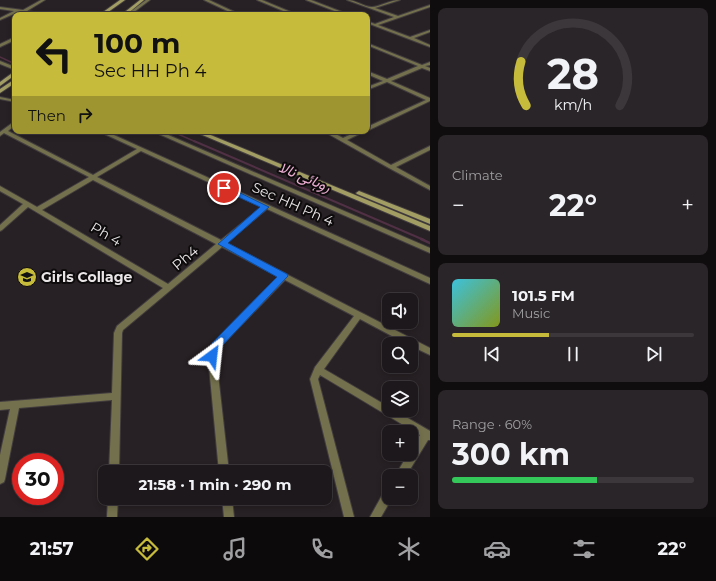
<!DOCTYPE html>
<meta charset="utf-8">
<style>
body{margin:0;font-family:Montserrat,Vazirmatn,sans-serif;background:#2a2528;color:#f1f3f6;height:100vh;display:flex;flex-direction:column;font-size:15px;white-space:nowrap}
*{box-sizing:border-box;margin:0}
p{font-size:13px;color:#a0a0a3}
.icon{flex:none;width:22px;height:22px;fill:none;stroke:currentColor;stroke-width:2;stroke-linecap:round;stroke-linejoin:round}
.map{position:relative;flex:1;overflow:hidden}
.details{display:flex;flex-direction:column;gap:8px;padding:8px;background:#100d0f;width:286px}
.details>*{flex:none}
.top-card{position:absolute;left:12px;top:12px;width:358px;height:122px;border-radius:8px;box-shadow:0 2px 6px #0003,0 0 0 1px #3b373a;background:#c7bb3c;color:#111;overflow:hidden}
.buttons{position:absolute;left:382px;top:293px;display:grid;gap:8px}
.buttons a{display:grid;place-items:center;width:36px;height:36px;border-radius:8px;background:#1d181b;box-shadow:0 2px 6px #0003,0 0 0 1px #3b373a;font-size:20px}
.speed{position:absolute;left:12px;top:453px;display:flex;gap:8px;font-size:20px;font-weight:700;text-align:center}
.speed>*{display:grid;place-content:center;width:52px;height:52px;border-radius:50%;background:#1d181b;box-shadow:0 2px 6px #0003,0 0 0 1px #3b373a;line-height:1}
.speed .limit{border:6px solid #d22;background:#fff;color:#111}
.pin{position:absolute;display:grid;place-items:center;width:34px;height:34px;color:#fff;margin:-17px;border:2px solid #fff;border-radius:50%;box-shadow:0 1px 4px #0007}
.me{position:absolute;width:44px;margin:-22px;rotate:30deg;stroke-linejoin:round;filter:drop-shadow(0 0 3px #0008)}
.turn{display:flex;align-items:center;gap:14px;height:84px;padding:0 16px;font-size:18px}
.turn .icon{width:52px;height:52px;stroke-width:2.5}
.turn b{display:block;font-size:28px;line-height:34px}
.then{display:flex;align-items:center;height:38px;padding:0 16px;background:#0003;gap:8px;font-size:15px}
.big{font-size:30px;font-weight:700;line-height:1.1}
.details .tile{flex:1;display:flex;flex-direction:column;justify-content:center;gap:6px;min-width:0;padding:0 14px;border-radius:8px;background:#2a2528}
.details .dial{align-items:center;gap:0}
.dial svg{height:104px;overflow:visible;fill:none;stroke:#3b373a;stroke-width:7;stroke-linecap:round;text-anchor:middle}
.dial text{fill:#f1f3f6;stroke:none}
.song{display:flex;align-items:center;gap:12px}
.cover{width:48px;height:48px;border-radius:6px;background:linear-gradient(135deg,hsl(190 70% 55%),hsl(70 70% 35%))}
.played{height:4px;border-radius:2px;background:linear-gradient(90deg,#c7bb3c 40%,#3b373a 40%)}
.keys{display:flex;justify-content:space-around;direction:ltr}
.heat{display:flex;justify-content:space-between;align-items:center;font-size:22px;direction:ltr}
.charge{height:6px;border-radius:3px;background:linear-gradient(90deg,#34c759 60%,#3b373a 0)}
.trip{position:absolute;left:98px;top:465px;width:234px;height:40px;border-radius:8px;background:#1d181b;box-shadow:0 2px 6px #0003,0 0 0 1px #3b373a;font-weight:700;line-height:40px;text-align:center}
.menu{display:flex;height:64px;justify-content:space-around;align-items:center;background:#0c0a0b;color:#a0a0a3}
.menu .icon{width:28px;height:28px}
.menu .selected{color:#c7bb3c}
.menu b{font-size:18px;color:#f1f3f6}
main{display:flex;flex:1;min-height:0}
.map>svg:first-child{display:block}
</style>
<main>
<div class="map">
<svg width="430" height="517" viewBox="0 0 430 517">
<rect width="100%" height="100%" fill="#272024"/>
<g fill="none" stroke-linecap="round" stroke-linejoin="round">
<g stroke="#503044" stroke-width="1.5">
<path d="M0,57L15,64"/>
<path d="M171,131L196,142"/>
</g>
<path stroke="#503044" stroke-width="2" d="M194,141L424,240"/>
<path stroke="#503044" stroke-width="2.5" d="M421,239L430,243"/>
<g stroke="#423c3f" stroke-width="2">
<g id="minor">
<path d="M41,0H45L27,11L54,15H44L18,12L0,20V18L14,11L0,9V7L23,10Z"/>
<path d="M146,0H150L130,15H126Z"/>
<path d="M204,0H209L241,15H236Z"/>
<path d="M257,0H262L298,15H293Z"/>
<path d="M306,0H311L350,15H345Z"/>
<path d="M347,0C356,0 364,7 372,7C379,7 390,0 400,0L375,8L398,16L430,5V7L378,25L410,37L430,30V32L414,38L430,45V47L367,23V21L375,24L394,17Z"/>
<path d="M15,37V40L0,47V44Z"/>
<path d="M367,43L422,65L430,62V65L425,66L430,68V71L422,68L391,81L430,98V101L367,131V127L426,100L387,82L367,90V87L383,81L367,74V71L387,79L418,66L367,45Z"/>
<path d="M0,61L15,67V70L0,64Z"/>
<path d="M0,97L15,100V102L0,99Z"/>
<path d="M15,121V125L8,131L93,175L137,149L98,131H105L430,278V284L267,209L226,243L430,348V355L411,346V344H407L360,319L324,369L389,407V410H394L430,431V440H428L406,476H395L408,454H411V449L420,435L320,375L318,379L354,517H344L310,379L315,367L354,316L285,280L219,348L216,356L229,472H219L208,356L212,344L279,277L222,247L123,330L122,333L119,472H109L112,400L19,408L5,479L4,482L0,484V455L10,409L0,410V402L112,393L114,333L117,326L163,288L28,207L2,230L0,231V225L23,204L0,191V186L37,207L89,177L4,133L0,136V132ZM141,151L262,207L221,240L97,177ZM93,180L216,244L168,284L42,210Z"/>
<path d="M152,131H159L430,248V253Z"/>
<path d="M323,131H330L343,138L358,131H365L347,140L391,165L430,146V150L396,167L430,186V190L389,168Z"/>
<path d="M389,489V498H392L381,517H370L385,490Z"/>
<path d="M108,498H118L117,517H107Z"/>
<path d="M222,498H232L234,517H224Z"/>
</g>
</g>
<g stroke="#423c3f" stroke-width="2">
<g id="secondary">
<path d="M120,0H125L104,15H99Z"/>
<path d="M140,0H144L126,15H121Z"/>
<path d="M15,71V75L0,86V82Z"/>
<path d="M15,79V83L0,93V89Z"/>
<path d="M193,131H201L430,226V231Z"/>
<path d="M359,191L430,219V224L357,194L356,193Z"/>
</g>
</g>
<use href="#minor" fill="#73704d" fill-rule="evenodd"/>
<use href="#secondary" fill="#a29d63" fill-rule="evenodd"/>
</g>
<path fill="#1a73e8" stroke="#114b97" d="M224,185L269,207L228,243L287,274L288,276L220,348L216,359L212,360L208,359L207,356L212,343L277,277L218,244L260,207L221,189L220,188Z"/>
<defs>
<g id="school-disc" transform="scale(1)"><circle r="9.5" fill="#c7bb3c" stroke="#0e0b0c"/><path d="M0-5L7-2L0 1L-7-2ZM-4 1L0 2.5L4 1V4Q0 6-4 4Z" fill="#111"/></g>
</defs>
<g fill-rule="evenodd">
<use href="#school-disc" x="27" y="277"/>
</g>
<g text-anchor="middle" stroke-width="4" stroke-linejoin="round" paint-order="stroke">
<g font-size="14" fill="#e9e5e7" stroke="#0e0b0c">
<text transform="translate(293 204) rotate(24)" y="5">Sec HH Ph 4</text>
<text transform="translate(106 234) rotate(31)" y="5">Ph 4</text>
<text transform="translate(185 258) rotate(-40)" y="5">Ph4</text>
</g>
<g font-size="14" font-weight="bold" fill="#e9e5e7" stroke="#0e0b0c" text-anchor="start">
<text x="41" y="282">Girls Collage</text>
</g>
<g font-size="15" font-style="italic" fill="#ecafd3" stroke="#0e0b0c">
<text transform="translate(305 177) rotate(23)" y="5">روہائی نالا</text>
</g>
</g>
</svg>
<div class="buttons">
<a><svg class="icon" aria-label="sound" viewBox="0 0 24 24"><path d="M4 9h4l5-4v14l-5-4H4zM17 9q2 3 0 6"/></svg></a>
<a><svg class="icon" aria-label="search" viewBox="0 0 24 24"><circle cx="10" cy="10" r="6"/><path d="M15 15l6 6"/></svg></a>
<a><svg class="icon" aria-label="layers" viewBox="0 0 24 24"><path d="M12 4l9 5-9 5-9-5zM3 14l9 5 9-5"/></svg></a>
<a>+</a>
<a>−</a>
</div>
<div class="speed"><div class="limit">30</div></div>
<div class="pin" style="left:224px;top:188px;background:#d93025"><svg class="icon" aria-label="arrive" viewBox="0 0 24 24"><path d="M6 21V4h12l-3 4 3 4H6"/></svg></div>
<svg class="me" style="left:212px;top:356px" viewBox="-20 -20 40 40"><path d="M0-17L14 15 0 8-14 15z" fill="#1a73e8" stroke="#fff" stroke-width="4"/></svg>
<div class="trip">21:58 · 1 min · 290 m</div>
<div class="top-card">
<div class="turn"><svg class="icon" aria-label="left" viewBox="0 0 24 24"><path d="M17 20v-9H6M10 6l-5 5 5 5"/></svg><div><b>100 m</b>Sec HH Ph 4</div></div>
<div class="then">Then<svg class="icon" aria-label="right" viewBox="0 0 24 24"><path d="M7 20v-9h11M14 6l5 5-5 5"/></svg></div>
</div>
</div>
<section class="details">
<div class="tile dial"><svg viewBox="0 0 100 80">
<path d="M14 69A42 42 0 1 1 86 69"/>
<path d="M14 69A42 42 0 0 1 10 35" stroke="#c7bb3c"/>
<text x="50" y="56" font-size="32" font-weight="700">28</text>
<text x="50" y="72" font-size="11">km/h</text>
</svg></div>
<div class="tile"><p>Climate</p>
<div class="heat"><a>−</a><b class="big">22°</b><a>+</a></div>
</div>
<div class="tile">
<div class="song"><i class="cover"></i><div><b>101.5 FM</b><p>Music</p></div></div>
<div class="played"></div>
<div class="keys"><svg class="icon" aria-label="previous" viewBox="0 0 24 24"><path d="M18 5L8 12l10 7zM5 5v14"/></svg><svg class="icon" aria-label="pause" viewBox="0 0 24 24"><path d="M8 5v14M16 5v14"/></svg><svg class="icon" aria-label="next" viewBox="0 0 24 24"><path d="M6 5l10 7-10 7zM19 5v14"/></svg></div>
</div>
<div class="tile"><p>Range · 60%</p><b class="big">300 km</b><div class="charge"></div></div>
</section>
</main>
<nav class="menu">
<b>21:57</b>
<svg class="icon selected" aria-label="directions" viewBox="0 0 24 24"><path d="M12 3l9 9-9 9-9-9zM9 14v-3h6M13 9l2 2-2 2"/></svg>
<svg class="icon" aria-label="music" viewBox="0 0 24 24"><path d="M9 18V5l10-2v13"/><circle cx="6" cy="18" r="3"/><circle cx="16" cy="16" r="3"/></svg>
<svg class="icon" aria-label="phone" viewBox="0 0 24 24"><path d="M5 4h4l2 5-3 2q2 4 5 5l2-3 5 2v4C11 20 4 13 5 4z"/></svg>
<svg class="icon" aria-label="climate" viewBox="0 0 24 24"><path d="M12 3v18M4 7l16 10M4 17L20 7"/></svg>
<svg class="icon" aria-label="car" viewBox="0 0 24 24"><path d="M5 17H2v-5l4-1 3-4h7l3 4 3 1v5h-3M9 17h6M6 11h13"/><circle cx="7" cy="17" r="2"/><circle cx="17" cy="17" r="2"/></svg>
<svg class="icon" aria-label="filters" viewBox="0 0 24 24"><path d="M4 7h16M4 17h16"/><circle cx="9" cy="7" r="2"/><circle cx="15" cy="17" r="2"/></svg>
<b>22°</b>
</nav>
